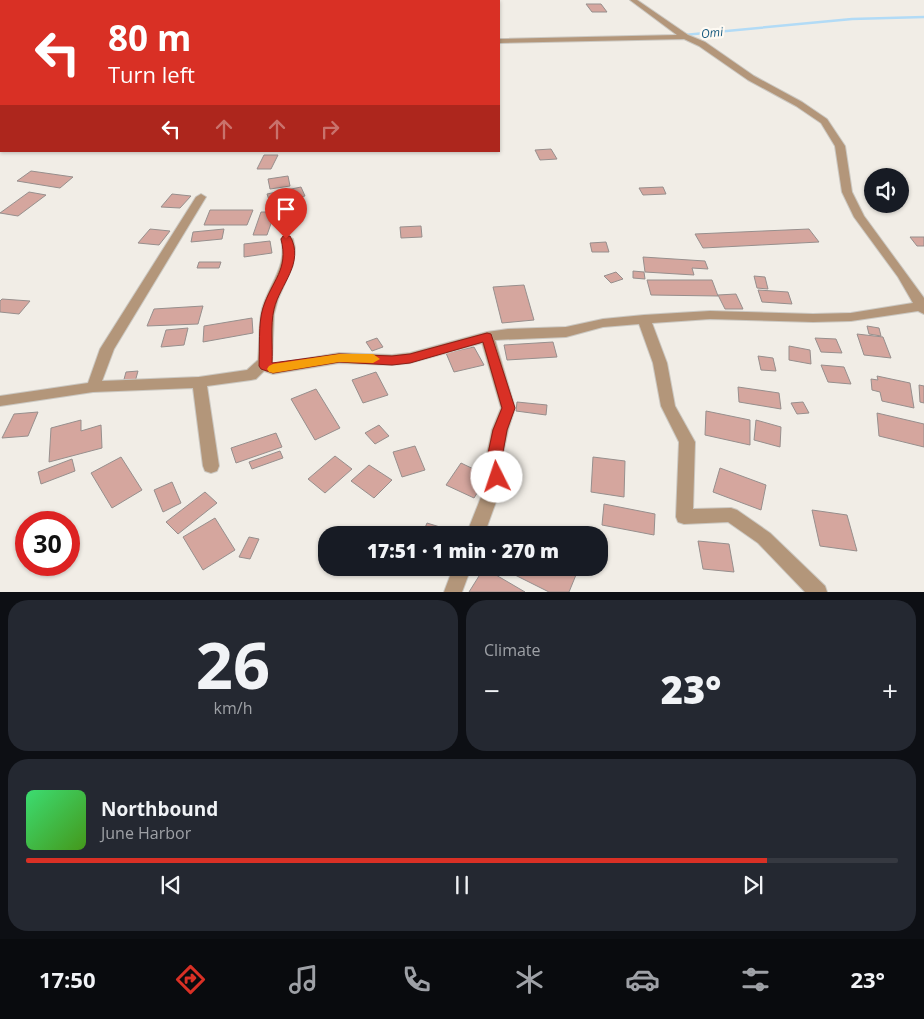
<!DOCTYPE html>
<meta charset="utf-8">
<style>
body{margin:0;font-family:"Open Sans",sans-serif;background:#242831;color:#f1f3f6;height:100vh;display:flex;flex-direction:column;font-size:19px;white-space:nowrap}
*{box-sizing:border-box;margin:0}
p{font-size:16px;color:#9ea1a6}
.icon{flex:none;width:28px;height:28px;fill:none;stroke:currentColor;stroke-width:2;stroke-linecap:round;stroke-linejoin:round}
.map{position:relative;height:592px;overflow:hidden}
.side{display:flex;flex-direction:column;gap:8px;padding:8px;background:#0d0f14;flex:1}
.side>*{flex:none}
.top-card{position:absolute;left:0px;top:0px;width:500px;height:152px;box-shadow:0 1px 4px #0004;background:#d93025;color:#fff;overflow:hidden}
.tools{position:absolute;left:864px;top:168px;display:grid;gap:10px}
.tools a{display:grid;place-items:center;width:45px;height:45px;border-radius:50%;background:#171b24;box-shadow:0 1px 4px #0004;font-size:25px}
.speed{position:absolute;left:15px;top:511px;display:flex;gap:10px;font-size:25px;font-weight:700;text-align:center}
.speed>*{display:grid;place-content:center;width:65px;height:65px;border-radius:50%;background:#171b24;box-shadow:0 1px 4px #0004;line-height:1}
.speed .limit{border:8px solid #d22;background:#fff;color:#111}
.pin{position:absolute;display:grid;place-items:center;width:42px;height:42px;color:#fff;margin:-51px -21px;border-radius:50% 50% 50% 0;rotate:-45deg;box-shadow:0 0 5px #0007}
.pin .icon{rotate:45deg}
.me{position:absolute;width:55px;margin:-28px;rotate:356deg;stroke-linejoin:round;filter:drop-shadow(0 0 4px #0008)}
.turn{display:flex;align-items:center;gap:18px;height:105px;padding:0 25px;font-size:22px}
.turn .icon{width:65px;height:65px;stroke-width:2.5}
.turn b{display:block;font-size:35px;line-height:42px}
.lanes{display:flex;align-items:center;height:48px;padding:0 25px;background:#0003;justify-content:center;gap:25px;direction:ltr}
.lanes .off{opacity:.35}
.big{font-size:38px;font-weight:800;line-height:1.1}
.side .tile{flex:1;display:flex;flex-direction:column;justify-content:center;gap:8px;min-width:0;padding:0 18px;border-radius:20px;background:#242831}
.side .dial{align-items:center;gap:0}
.dial b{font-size:65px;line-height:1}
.song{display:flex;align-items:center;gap:15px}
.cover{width:60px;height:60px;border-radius:8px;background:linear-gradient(135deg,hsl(140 70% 55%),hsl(100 70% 35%))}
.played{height:5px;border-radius:2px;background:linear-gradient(90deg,#d93025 85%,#363941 85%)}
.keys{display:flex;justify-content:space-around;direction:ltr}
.heat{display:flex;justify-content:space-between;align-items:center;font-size:28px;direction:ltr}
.side .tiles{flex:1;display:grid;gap:8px;grid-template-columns:1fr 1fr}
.tile:last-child{grid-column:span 2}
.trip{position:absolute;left:318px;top:526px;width:290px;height:50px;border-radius:20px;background:#171b24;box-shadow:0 1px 4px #0004;font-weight:800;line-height:50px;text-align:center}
.menu{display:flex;height:80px;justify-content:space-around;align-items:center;background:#090b0e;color:#9ea1a6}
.menu .icon{width:35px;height:35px}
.menu .active{color:#d93025}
.menu b{font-size:22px;color:#f1f3f6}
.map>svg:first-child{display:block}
</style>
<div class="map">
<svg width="924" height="592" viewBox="0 0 924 592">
<rect width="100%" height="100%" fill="#f1ede6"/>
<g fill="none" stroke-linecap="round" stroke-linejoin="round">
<path stroke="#b2dbf6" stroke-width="2.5" d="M684,35L852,19L924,17"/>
</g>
<g fill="#d5a69e" stroke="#978f8d">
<path d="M586,4H601L607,12H592Z"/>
<path d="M551,149L557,159L540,160L535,150Z"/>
<path d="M264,155H278L271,169H257Z"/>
<path d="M31,171L73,177L60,188L17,181Z"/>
<path d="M288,176L290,186L270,189L268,179Z"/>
<path d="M301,187L305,196L270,203L267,194Z"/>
<path d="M663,187L666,194L643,195L639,188Z"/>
<path d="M29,192L46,195L18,216L0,213Z"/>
<path d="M172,194L191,196L180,208L161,207Z"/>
<path d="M210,210H253L247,225H204Z"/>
<path d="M261,212H275L267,235H253Z"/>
<path d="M421,226L422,237L401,238L400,227Z"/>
<path d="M150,229L170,231L159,245L138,243Z"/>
<path d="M224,229L222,239L191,242L193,232Z"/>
<path d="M809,229L819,242L703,248L695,234Z"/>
<path d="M910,237H924V246H917Z"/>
<path d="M270,241L272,253L244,257V244Z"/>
<path d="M606,242L609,252H592L590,243Z"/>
<path d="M643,257L705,261L708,269L692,268L694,275L645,272Z"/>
<path d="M199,262H221L219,268H197Z"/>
<path d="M633,271L644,272L645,279L633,278Z"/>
<path d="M616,272L623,279L611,283L604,276Z"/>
<path d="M754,276L765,277L768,289L757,288Z"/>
<path d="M647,280H712L718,296L651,295Z"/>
<path d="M524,285L534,320L502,323L493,287Z"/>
<path d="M758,290L788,292L792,304L762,302Z"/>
<path d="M736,294L743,309H725L718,295Z"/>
<path d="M2,299L30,301L19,314L0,312V301Z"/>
<path d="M203,306L198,324L147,326L154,309Z"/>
<path d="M252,318L253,333L203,342L204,326Z"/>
<path d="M867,326L879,328L881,336L869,334Z"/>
<path d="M188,328L184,345L161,347L166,330Z"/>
<path d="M857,334L883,337L891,358L864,355Z"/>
<path d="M377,338L383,347L372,351L366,342Z"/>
<path d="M815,338L836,339L842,353L821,352Z"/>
<path d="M553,342L557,357L507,360L504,345Z"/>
<path d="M789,346L810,350L811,364L789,360Z"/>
<path d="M474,347L484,365L454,372L446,353Z"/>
<path d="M758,356L773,358L776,371L761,370Z"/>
<path d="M821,365L844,367L851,384L828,382Z"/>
<path d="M138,371L135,382L123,383L126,372Z"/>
<path d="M376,372L388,395L363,403L352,380Z"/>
<path d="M877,376L910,383L914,408L882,401L880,392L872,390L871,379L878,380Z"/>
<path d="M919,385L924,386V403L920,402Z"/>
<path d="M738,387L779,393L781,409L739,402Z"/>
<path d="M316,389L340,428L315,440L291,399Z"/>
<path d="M517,402L547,405L546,415L516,411Z"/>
<path d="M803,402L809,413L797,414L791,403Z"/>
<path d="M706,411L750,420V445L705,435Z"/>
<path d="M38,412L28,436L2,438L14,414Z"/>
<path d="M877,413L924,424V447L879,436Z"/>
<path d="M81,420V431L101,425L102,448L49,462L51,428Z"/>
<path d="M756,420L781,427L780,447L754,440Z"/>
<path d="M379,425L389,436L375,444L365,433Z"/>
<path d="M276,433L282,447L236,463L231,448Z"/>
<path d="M415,446L425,470L402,477L393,452Z"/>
<path d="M280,451L283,458L252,469L249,462Z"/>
<path d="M335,456L352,469L325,493L308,479Z"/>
<path d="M121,457L142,490L112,508L91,473Z"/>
<path d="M593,457L625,461L624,497L591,492Z"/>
<path d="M72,459L75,471L41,484L38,472Z"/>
<path d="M461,463L488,476L474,498L446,485Z"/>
<path d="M369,465L392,480L374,498L351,481Z"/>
<path d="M720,468L766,485L761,510L713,492Z"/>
<path d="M172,482L181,503L163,512L154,490Z"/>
<path d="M205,492L217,503L178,534L166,522Z"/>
<path d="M604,504L655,514L654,535L602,525Z"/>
<path d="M812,510L847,515L857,551L820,546Z"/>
<path d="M215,518L235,550L203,570L183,537Z"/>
<path d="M427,523L456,532L455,535H422Z"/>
<path d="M249,537L259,539L250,559L239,557Z"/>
<path d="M698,541L729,544L734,572L703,569Z"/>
<path d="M484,568L525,592H469Z"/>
<path d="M501,568H573L578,570L569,592H549Z"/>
</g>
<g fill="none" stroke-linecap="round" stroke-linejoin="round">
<g stroke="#cbc8c2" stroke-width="2">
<g id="minor">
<path d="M630,0H637L688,35L705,42L754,76L802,102L827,119L845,146L852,192L864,216L924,298V314L918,311L851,321L813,322L710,319L652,323L667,363L675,406L695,442L693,509L731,508L737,510L770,533L825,586L827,592H805L758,543L728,522L684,524L678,522L676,517L679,442L661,406L653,363L639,324L603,327L566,337L495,340L515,408L508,430L501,463L505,477L484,535H466L489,477L485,463L492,430L501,408L482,343L410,363L392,365L339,363L273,374L264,371L256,379L251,380L207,386L219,466L217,471L211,473L205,471L203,466L193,388L93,392L0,406V396L88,383L100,349L196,197L201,194L206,197L114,349L102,381L199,377L247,370L258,360C260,343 258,326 262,309C269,284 288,266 281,239L287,236L293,239L295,248L293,265L278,299L274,314L272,362L274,364L339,353L392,355L410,353L487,332L508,329L566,327L603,319L644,315L710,311L813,314L851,313L913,303L898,277L854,217L842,192L835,146L821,123L796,106L748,80L699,46L684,39L499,43V39L677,35Z"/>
<path d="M453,568H471L462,592H444Z"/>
</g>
</g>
<use href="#minor" fill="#b3967a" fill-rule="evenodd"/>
</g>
<path fill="#d93025" stroke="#8d1f18" d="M283,236H290C305,263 280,284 274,309C270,326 273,346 272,363L339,354L392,356L410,354L487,333L491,334L515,408L507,430L501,463L504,477L502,481L497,483L492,481L486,463L493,430L502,408L483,342L410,363L392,365L339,362L273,373L261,369L259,366C260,349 258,323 263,308C272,280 289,270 281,239Z"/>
<path fill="#f59e0b" d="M339,354H373L380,359L373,363L339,362L273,373L269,372L267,369L269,366L273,364Z"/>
<g text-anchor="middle" stroke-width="4.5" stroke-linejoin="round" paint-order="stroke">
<g font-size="12" font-style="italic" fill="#1a5c80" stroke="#fefaf3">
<text transform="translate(712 33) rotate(-6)" y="4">Omi</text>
</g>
</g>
</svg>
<div class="tools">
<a><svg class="icon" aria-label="sound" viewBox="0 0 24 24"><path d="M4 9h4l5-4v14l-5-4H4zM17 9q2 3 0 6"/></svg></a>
</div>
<div class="speed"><div class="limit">30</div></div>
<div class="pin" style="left:286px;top:239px;background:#d93025"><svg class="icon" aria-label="arrive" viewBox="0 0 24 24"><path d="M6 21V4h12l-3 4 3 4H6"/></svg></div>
<svg class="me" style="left:497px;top:477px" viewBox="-20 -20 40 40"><circle r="19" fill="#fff"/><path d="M0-13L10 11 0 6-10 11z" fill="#d93025"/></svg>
<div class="trip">17:51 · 1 min · 270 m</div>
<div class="top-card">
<div class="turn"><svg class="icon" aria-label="left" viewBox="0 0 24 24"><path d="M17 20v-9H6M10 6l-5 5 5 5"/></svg><div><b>80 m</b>Turn left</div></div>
<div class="lanes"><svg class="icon" aria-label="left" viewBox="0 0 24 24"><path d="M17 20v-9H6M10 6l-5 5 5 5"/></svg><svg class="icon off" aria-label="ahead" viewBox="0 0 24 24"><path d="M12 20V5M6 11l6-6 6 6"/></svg><svg class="icon off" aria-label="ahead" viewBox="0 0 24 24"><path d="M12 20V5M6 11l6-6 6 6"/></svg><svg class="icon off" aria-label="right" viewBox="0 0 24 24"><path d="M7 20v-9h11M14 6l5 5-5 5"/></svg></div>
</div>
</div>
<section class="side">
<div class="tiles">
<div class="tile dial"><b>26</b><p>km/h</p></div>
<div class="tile"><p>Climate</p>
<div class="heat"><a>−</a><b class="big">23°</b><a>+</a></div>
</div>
<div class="tile">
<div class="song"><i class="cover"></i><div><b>Northbound</b><p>June Harbor</p></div></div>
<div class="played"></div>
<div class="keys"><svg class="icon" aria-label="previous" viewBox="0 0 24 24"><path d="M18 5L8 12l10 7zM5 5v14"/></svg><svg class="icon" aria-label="pause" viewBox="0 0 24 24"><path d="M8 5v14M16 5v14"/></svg><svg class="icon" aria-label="next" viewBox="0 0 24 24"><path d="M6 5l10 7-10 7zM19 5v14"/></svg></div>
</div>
</div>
</section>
<nav class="menu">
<b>17:50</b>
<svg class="icon active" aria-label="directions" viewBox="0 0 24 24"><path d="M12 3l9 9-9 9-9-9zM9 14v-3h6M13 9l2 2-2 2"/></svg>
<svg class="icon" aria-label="music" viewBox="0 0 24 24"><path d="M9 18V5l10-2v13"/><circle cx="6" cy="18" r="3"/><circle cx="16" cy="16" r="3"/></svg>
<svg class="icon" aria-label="phone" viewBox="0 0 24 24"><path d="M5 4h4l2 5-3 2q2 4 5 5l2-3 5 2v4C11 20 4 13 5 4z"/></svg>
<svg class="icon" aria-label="climate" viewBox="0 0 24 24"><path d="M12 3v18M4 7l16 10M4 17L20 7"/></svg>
<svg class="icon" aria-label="car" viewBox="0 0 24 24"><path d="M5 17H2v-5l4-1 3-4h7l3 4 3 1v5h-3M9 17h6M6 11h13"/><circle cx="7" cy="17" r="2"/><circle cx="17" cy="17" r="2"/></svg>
<svg class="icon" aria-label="filters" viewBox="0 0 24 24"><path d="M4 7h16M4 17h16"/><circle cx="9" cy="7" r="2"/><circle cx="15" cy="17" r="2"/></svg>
<b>23°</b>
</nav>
